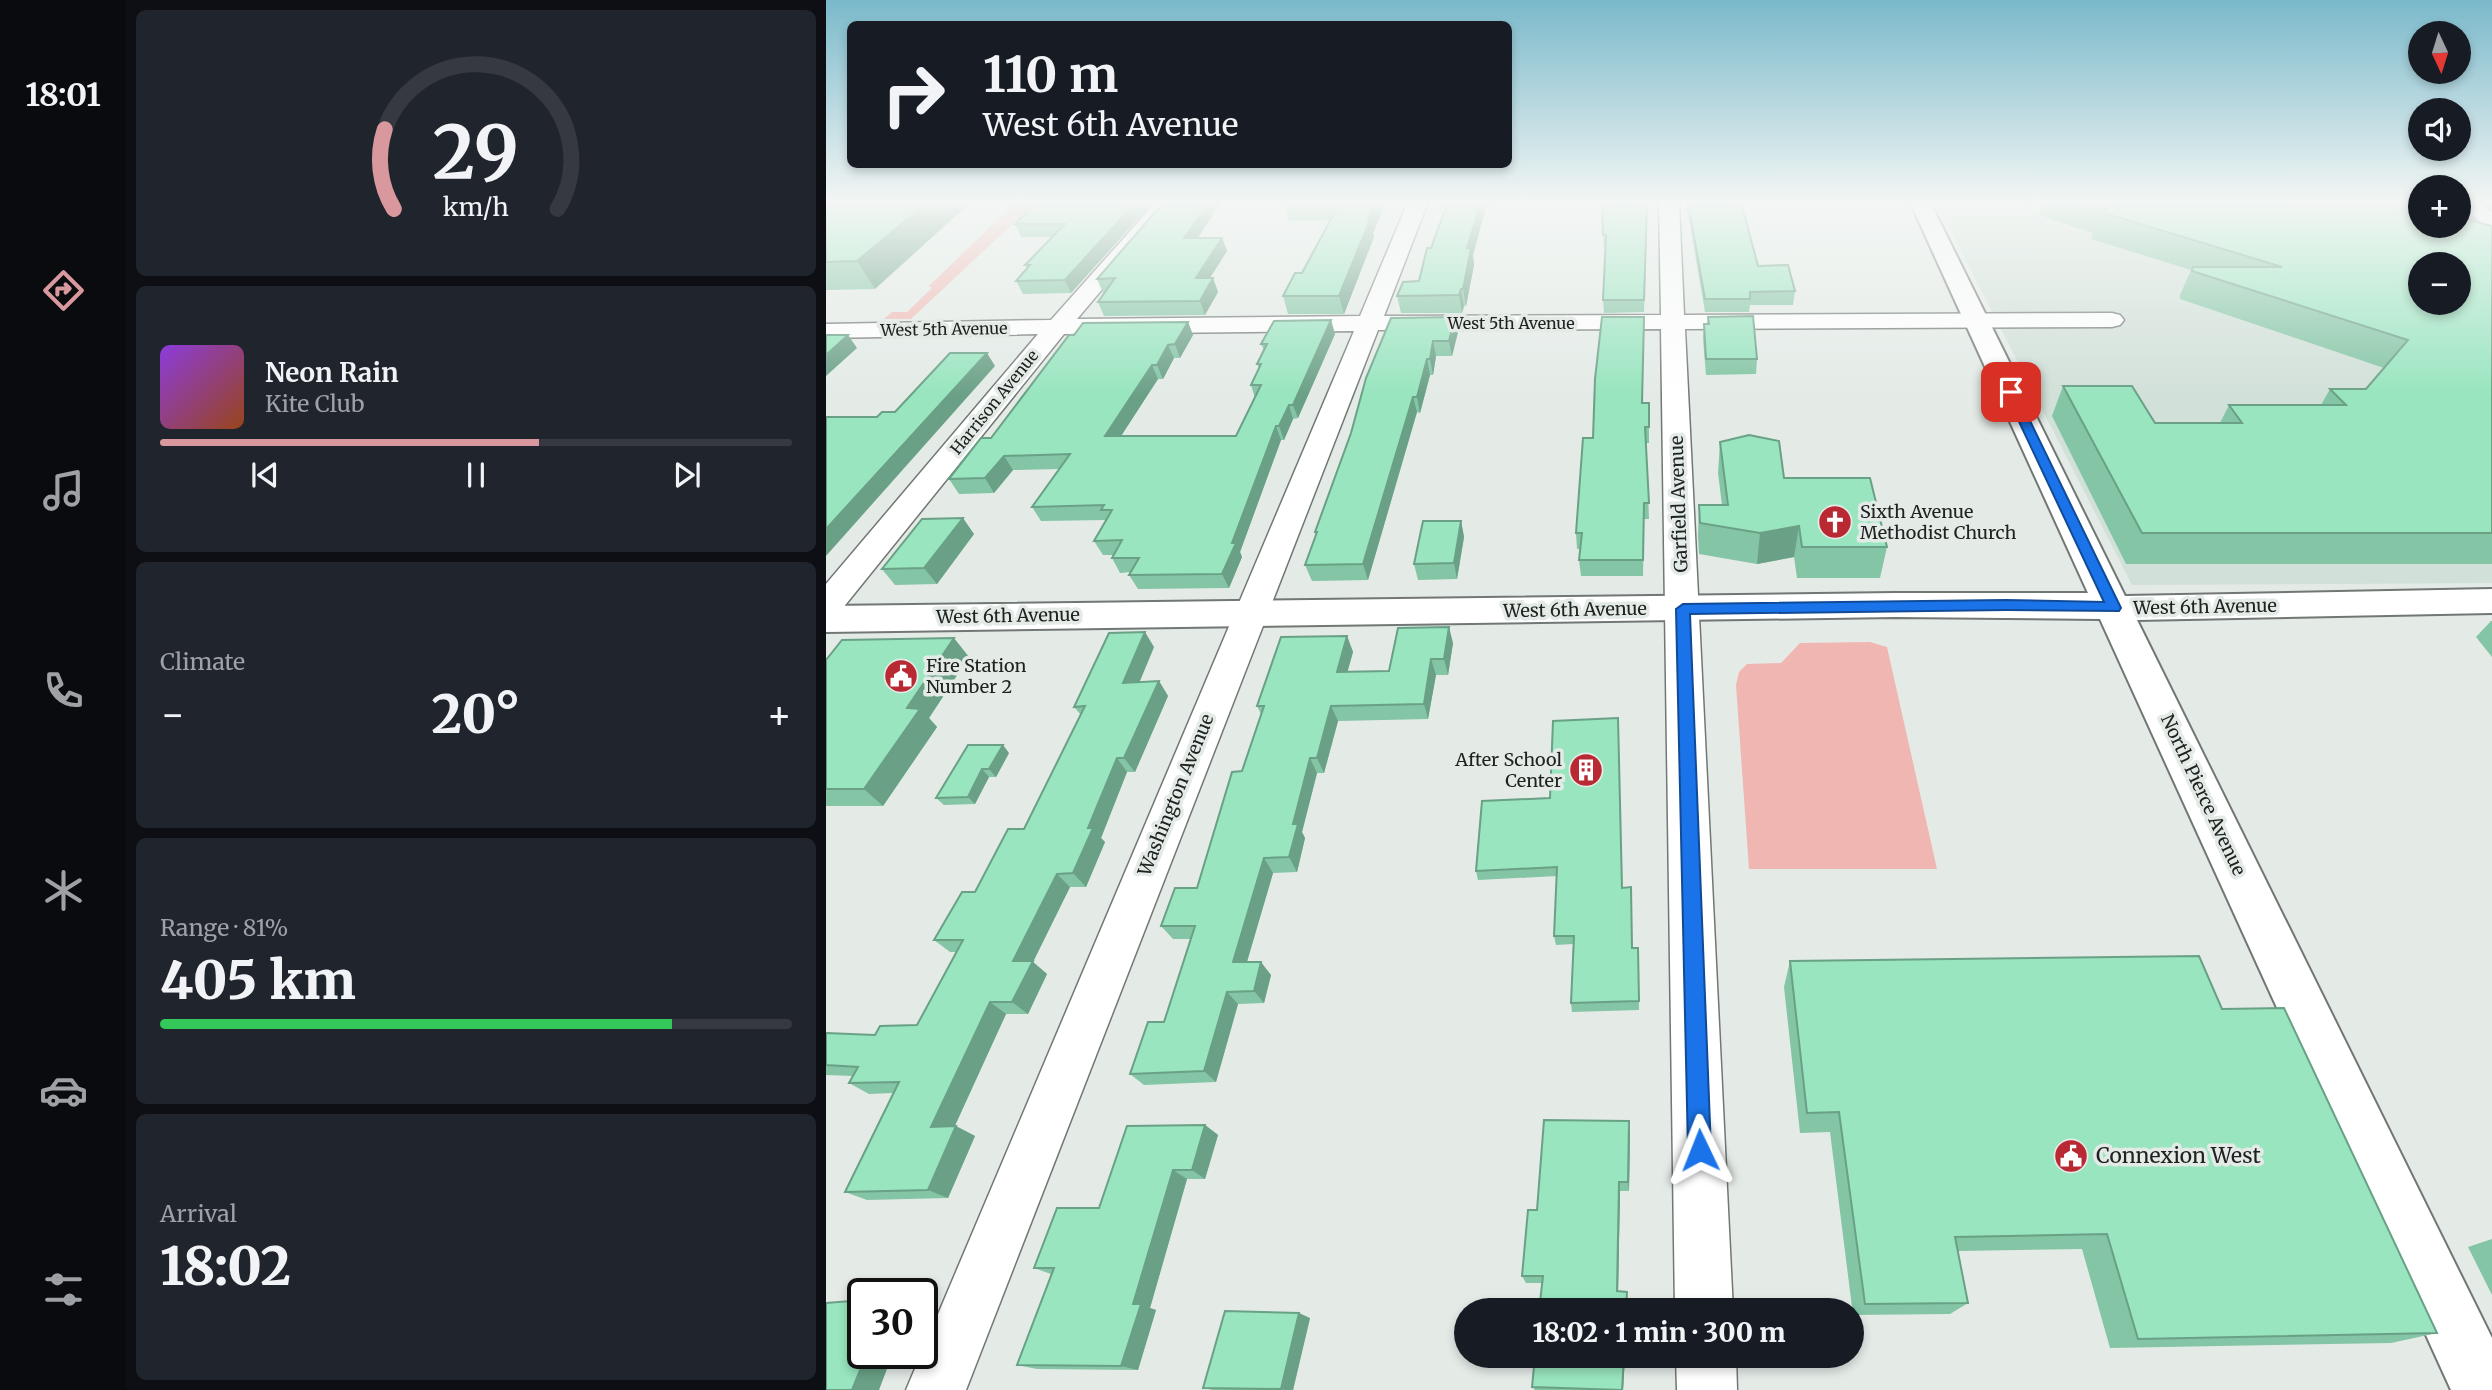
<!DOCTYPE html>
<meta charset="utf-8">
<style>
body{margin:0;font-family:Merriweather,serif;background:#20242c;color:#f1f3f6;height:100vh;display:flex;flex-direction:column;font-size:26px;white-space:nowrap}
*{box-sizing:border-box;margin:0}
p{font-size:23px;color:#9ea1a6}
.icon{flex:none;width:38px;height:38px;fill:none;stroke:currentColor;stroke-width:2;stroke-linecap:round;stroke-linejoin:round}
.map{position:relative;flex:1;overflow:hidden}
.side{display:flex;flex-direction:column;gap:10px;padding:10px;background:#0d0f14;width:700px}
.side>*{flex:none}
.top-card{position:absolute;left:21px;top:21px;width:665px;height:147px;border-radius:10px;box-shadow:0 4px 10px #0003;background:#171b24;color:#f1f3f6;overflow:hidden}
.needle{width:46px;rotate:176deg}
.buttons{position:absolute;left:1582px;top:21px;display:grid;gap:14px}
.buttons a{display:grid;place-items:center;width:63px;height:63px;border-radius:50%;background:#171b24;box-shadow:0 4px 10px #0003;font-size:35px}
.speed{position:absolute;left:21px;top:1278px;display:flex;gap:14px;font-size:35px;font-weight:700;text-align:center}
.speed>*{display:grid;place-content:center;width:91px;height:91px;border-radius:50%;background:#171b24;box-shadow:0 4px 10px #0003;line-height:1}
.speed .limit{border:4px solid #111;border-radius:10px;background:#fff;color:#111}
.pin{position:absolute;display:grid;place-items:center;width:60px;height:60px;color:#fff;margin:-30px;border-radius:14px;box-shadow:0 4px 10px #0006}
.me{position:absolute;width:77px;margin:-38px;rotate:358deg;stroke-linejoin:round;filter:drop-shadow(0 0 5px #0008)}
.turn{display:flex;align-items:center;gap:24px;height:147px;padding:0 21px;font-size:32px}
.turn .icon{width:91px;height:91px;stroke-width:2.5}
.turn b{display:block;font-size:49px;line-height:60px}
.big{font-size:52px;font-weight:800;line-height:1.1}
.side .widget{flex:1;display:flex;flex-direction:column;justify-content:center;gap:10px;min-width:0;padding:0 24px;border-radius:10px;background:#20242c}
.side .dial{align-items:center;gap:0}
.dial svg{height:182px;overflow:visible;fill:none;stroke:#363941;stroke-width:7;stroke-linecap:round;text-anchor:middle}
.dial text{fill:#f1f3f6;stroke:none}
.song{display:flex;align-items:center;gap:21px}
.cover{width:84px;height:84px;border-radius:10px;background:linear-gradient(135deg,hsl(270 70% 55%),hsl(20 70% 35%))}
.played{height:7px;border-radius:4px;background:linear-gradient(90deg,#d8989e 60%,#363941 60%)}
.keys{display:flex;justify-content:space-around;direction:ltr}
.heat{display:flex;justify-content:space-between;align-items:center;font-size:38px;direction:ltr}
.charge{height:10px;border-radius:5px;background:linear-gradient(90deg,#34c759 81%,#363941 0)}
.trip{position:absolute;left:628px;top:1298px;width:410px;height:70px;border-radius:35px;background:#171b24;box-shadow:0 4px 10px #0003;font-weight:800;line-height:70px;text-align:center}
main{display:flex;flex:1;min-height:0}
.menu{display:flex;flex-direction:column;width:126px;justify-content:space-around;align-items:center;background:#090b0e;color:#9ea1a6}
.menu .icon{width:49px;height:49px}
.menu .current{color:#d8989e}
.menu b{font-size:32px;color:#f1f3f6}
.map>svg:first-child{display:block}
</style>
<main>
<nav class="menu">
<b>18:01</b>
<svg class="icon current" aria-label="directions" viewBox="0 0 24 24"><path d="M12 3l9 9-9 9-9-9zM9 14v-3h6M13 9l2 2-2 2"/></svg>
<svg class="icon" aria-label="music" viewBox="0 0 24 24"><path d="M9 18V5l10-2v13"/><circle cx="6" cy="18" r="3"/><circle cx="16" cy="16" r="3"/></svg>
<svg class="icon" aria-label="phone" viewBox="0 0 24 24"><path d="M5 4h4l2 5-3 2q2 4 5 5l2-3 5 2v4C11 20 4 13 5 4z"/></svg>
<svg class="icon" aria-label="climate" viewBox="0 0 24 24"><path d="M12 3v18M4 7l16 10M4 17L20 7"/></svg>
<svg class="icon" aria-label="car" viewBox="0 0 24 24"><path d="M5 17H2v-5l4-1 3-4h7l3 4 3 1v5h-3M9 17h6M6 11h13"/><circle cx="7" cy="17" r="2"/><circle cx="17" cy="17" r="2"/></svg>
<svg class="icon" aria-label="filters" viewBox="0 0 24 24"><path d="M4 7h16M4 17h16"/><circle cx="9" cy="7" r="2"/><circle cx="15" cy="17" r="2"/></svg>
</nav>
<section class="side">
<div class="widget dial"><svg viewBox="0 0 100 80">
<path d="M14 69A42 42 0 1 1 86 69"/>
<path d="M14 69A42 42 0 0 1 10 34" stroke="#d8989e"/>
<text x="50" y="56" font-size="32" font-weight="700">29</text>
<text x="50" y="72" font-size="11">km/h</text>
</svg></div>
<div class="widget">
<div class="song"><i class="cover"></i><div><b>Neon Rain</b><p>Kite Club</p></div></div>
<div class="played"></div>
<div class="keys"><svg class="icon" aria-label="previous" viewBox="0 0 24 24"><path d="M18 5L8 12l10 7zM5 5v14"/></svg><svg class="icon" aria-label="pause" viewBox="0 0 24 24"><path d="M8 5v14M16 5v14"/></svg><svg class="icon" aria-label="next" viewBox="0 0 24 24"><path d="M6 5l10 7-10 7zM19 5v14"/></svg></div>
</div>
<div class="widget"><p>Climate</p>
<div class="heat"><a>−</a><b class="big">20°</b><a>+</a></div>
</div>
<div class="widget"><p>Range · 81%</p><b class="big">405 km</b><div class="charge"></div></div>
<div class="widget"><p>Arrival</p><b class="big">18:02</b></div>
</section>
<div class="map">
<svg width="1666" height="1390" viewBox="0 0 1666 1390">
<rect width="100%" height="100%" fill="#e4ebe7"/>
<path fill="#d1e0d8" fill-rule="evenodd" d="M1110,202H1461L1666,260V583L1306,585ZM1594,264H1633V303H1594Z"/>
<g fill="#f0b6b2">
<path d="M190,202H210L85,319H58L66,312H81L106,288L103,286Z"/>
<path d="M1044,642L1061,647L1111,869H923L910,685L913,672L921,664L955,663L974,643Z"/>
</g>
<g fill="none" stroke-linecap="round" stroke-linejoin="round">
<g stroke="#717774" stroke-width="3">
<g id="minor">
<path d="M330,202H350L251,319L534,316L582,202H602L558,316L835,315L833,202H853L858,315L1286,313L1294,315L1298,320L1294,325L1286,327L859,329L907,1311H849L835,329L552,330L140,1390H80L528,331L238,334L12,614L0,618V584L212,334L0,338V324L225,320Z"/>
<path d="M1633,202H1651L1666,212V227L1659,225L1633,207Z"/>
<path d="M850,1356H910L911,1390H851Z"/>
</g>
</g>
<g stroke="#717774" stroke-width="4">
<path id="tertiary" d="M1084,202H1104L1299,596L1666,589V613L1311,620L1666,1338V1390H1625L1274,619L1069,617L0,632V606L1069,593H1262Z"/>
</g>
<use href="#minor" fill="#fff" fill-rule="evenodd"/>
<use href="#tertiary" fill="#fff" fill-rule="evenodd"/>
<path stroke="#616563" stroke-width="3.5" stroke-dasharray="9 4.5" stroke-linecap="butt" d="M1203,202L1204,205"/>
</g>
<g fill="#83c5a4">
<path d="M0,202L49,289L0,290Z"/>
<path d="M327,202L245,293L197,294L190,281L201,268L199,265L226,237H195L189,224Z"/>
<path d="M338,202H395L372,238H396L401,251L384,278H387L392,292L379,315L278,316L272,302L279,292L277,293L271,279Z"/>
<path d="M560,202L547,233L548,237L518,314H462L457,296L476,273L504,220L463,221L458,204Z"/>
<path d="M622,202H670L668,207H660L647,255L648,265L640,306H638L636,313H575L571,296L593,281Z"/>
<path d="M776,202H822L818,312L778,313L777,300L779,248H778Z"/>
<path d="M860,202H915L932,266L969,291L967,305H924L923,312H879Z"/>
<path d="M1217,202H1594V226H1666V564H1300L1226,416L1237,386L1329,423H1394L1403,405H1495L1504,389H1540L1558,368L1354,299V295L1365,270L1265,239L1267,233L1213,215Z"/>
<path d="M1633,202H1644L1637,213H1633Z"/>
<path d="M1654,202H1666V211Z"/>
<path d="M882,317L931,359L930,374L880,375L877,339L878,324H881Z"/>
<path d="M565,318L632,332L626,356H610L607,375H604L594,413L591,412L542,580L486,581L479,565L490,536L489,532L525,433Z"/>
<path d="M362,322L367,335L354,358H348L337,379H332L295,436H410L429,398L425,385L433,368L431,364L438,350L435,344L509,334L472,418L467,419L458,440H455L414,552L416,557L403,588L312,589L303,575L305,572L294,573L286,558L288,555H277L268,541L280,520L215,521L206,507L233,469L187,470L168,493L133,494L123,479L165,438Z"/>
<path d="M818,332L816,403H823V443H820L823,519H818L817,576H755L753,560L754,549H751L750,533L767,438Z"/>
<path d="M894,442L958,478L1061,547L1054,578H971L968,557L931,564L873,554L872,536L873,505H896L892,473Z"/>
<path d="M635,521L638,537L631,579L592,580L588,564Z"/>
<path d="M148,534L111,584L69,585L56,569Z"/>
<path d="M1665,621H1666V657L1650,637Z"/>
<path d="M521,636L527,652L521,672L563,671L627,643L622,675H610L602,719L512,721L498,773H491L476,832L479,838L471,872L447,873L421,962L445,975L438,1003L412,1004L390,1082L318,1085L304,1074L338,1022L365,939H347L335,926L371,888L416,771L435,714L431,706Z"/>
<path d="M328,647L313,682L333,681L342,696L309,772H301L275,838L279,842L260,887H244L207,962L221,974L202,1014H180L129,1126L149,1136L122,1198L41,1200L19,1192L67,1093L43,1094L23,1083L27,1076L0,1075V1033L49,1035L91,1025L131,952H124L108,940L149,892L198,829L255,715L248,707Z"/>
<path d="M143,657L103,718L111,727L57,806H0V660Z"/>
<path d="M183,753L170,777H163L149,804L118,805L110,798Z"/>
<path d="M656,801L797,888L807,948H812L813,1010L746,1012L745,1003L747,944L730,945L728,936L731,876L652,880L650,871Z"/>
<path d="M964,961L1396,1009L1611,1333L1565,1343L1284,1348L1256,1249L1132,1251L1142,1303L1124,1314L1027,1315L1004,1132L974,1133L958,987Z"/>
<path d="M379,1125L392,1135L379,1179H361L324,1308L330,1310L312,1370L211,1369L191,1365L225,1274L208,1268L273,1208Z"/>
<path d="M804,1131L803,1191H794L792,1291L801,1292L802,1311H713L716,1283H700L696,1276L711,1210Z"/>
<path d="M1666,1239V1295L1642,1247Z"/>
<path d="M484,1318L467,1390H387L377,1388Z"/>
<path d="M709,1356H799L797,1390H709L706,1387Z"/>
</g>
<g fill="#6aa086">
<path d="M102,202H145L49,289L31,261Z"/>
<path d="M310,202H327L245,293L239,280Z"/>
<path d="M383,202H395L363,251L358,238Z"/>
<path d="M550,202H560L547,233L548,237L518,314L513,296Z"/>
<path d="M655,202H659L660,207L647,255L648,265L640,306L637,289L641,248Z"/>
<path d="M396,238L401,251L375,292L370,278Z"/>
<path d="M387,278L392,292L379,315L374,301Z"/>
<path d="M635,289L638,306L636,313L633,295Z"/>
<path d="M629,317L632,332L626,356L623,341Z"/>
<path d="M505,320L509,334L472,418L467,405Z"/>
<path d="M362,322L367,335L354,358L349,344Z"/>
<path d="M22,335L31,348L0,376V355Z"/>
<path d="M607,341L610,356L607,375L604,359Z"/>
<path d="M342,345L348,358L337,379L331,365Z"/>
<path d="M161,353L169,366L0,556V529Z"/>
<path d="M601,359L604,375L594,413L591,397Z"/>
<path d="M326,365L332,379L286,450L279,436Z"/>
<path d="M587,397L591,412L542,580L537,564Z"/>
<path d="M463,405L467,419L458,440L453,426Z"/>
<path d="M450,426L455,440L414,552L416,557L403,588L396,574L406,543Z"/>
<path d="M178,456L187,470L168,493L159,478Z"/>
<path d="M137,518L148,534L111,584L98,568Z"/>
<path d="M635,521L638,537L631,579L628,563Z"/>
<path d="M973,526L968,557L931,564L934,533Z"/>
<path d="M623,627L627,643L622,675L618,659Z"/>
<path d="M319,632L328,647L307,698L297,683Z"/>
<path d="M521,636L527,652L517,688L511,672Z"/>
<path d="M128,638L143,657L103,718L111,727L57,806L38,789L81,708Z"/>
<path d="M605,659L610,675L602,719L598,704Z"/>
<path d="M333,681L342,696L309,772L298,758Z"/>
<path d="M505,706L512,721L498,773L491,758Z"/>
<path d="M177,745L183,753L170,777L163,769Z"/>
<path d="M291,758L301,772L275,838L279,842L260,887L247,873L262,828Z"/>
<path d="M484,758L491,773L476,832L479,838L471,872L463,857L467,824Z"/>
<path d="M156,769L163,777L149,804L142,797Z"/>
<path d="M438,858L447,873L417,975L407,962Z"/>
<path d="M231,874L244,887L207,962L221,974L202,1014L186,1002L187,961Z"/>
<path d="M435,962L445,975L438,1003L428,991Z"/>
<path d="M401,992L412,1004L390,1082L378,1071Z"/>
<path d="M164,1002L180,1014L124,1136L105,1127Z"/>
<path d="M803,1121L804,1131L803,1191L802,1182Z"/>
<path d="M379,1125L392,1135L379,1179L366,1170Z"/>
<path d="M130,1126L149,1136L122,1198L102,1190Z"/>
<path d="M347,1170L361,1179L324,1308L330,1310L312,1370L295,1366L307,1304Z"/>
<path d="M793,1182L794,1191L792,1298L791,1291Z"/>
<path d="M473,1313L484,1318L467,1390H459L455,1389Z"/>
<path d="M41,1353H67L53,1390H26Z"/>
<path d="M798,1356H799L797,1390H796Z"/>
</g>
<g fill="#98e5bf" stroke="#6aa086" stroke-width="2" fill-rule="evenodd">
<path d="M0,202H102L31,261L0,262Z"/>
<path d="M211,202H310L239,280L190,281L204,265H199L239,224H189Z"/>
<path d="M338,202H383L358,238H396L370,278H387L374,301L272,302L289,278L271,279Z"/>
<path d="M460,202H550L542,220H544L513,296H457L469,273H476L513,204H458Z"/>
<path d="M622,202H655L641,248H645L637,289H635L633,295L571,296L577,282L593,281L601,248H605Z"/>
<path d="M776,202H821L818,300H777L780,235H777Z"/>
<path d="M862,202H915L932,266L962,265L969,291L924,292V299H879Z"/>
<path d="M1261,202H1576L1594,207V226H1633V217L1666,226V533H1316L1237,386H1306L1329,423H1416L1403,405H1520L1504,389H1540L1582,340L1366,271L1367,267H1456L1275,212L1281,208ZM1594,264H1633V303H1594Z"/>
<path d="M927,316L931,359H880L878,324H883L882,317Z"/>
<path d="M629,317L623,341H607L604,359H601L591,397H587L537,564L479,565L491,532H489L525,433L540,378L565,318Z"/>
<path d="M776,317H818L816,403H823V427H819L823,503H818L817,560H753L756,533H750L757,438H767L769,379Z"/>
<path d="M505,320L467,405H463L453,426H450L406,543H410L396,574L303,575L313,558H286L296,540L268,541L286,510H275L278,505L206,507L244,454L178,456L159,478L123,479L155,438H165L243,335H248L257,323L362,322L349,344L342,345L331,365H326L279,436H410L435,385H425L435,364H431L441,344H435L448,321Z"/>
<path d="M0,335H22L0,355Z"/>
<path d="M124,353H161L0,529V417H51L56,412H69Z"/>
<path d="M923,435L953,441L958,478H1044L1061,547H976L973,526L934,533L874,523L873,505H902L894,442Z"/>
<path d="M137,518L98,568L56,569L96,519Z"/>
<path d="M597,521H635L628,563L588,564Z"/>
<path d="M623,627L618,659H605L598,704L505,706L491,758H484L467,824H472L463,857L438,858L407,962H435L428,991L401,992L378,1071L304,1074L322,1022H338L369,926H335L349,888H371L406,772L416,771L438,706H431L455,637L521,636L511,672L563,671L572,628Z"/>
<path d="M319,632L297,683L333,681L298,758H291L262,828H267L247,873L231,874L187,961H207L186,1002H164L105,1127L130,1126L102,1190L19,1192L73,1082L23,1083L32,1067L0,1065V1033L49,1035L54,1026L91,1025L137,940H108L136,892H149L182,829H198L259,706L248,707L283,633Z"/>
<path d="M128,638L81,708L94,709L38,789H0V660L16,640Z"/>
<path d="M792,718L796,888L805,887L806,948H812L813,1001L745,1003L748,936H728L731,867L650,871L656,801L724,798L727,721Z"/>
<path d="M142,745H177L163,769H156L142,797L110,798Z"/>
<path d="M1373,956L1396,1009L1458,1008L1611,1333L1312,1339L1281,1234L1129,1237L1142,1303L1039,1304L1013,1112L981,1113L964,961Z"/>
<path d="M718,1120L803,1121L802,1182H793L791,1291L801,1292L800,1311H713L717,1276H696L702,1210H711Z"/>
<path d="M379,1125L366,1170H347L307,1304H315L295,1366L191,1365L228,1268H208L231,1208H273L301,1126Z"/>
<path d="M37,1300V1353H41L26,1390H0V1303Z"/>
<path d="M399,1311L473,1313L455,1389L377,1388Z"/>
<path d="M709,1356H798L796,1390L706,1387Z"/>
</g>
<linearGradient id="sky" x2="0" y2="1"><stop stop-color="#7ab9ca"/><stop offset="0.51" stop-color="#f3f6f4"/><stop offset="1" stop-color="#f3f6f4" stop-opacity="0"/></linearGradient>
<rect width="1666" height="396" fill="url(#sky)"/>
<path fill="#1a73e8" stroke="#114b97" stroke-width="2" d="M1185,388L1190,392L1295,608L1293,611L1180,610L864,614L885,1150L882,1158L874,1162L866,1158L862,1150L850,609L857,604L1180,600L1278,602L1179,392Z"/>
<defs>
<g id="church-disc" transform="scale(1.75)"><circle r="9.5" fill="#b92933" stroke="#e4ebe7"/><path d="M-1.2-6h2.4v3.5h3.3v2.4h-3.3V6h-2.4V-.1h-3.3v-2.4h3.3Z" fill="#fff"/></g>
<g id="civic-disc" transform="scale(1.75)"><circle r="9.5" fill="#b92933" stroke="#e4ebe7"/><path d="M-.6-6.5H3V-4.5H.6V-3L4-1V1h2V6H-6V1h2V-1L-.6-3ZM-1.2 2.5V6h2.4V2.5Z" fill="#fff"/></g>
<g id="building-disc" transform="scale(1.75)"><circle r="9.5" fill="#b92933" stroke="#e4ebe7"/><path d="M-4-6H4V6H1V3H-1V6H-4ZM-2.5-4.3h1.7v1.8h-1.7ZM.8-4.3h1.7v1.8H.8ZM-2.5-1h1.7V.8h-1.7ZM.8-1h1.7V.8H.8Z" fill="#fff"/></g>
</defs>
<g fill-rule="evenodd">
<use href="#church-disc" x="1009" y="522"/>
<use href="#civic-disc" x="75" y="676"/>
<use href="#building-disc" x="760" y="770"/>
<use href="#civic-disc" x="1245" y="1156"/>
</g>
<g text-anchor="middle" stroke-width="7" stroke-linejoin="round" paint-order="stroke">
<g font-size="16" fill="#202221" stroke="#e4ebe7">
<text x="685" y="329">West 5th Avenue</text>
<text transform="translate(118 329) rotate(-1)" y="6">West 5th Avenue</text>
<text transform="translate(168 402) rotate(-51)" y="6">Harrison Avenue</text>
</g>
<g font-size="18" fill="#202221" stroke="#e4ebe7">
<text transform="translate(853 504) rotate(-92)" y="6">Garfield Avenue</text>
<text transform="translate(1379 607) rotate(-1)" y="6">West 6th Avenue</text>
<text transform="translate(749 610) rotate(-1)" y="6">West 6th Avenue</text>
<text transform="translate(182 616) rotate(-1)" y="6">West 6th Avenue</text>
<text transform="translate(350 795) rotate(-68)" y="6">Washington Avenue</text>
<text transform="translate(1377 795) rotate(65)" y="6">North Pierce Avenue</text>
</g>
<g font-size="18" fill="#202221" stroke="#e4ebe7" text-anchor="start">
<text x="1034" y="518">Sixth Avenue<tspan x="1034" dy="21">Methodist Church</tspan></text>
<text x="100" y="672">Fire Station<tspan x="100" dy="21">Number 2</tspan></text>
<text x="736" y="766" text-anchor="end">After School<tspan x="736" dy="21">Center</tspan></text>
</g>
<g font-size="21" fill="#202221" stroke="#e4ebe7" text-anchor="start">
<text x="1270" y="1163">Connexion West</text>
</g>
</g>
</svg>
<div class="buttons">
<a><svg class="needle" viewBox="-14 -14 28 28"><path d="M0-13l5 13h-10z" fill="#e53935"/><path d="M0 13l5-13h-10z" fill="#9ea1a6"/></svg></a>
<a><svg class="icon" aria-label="sound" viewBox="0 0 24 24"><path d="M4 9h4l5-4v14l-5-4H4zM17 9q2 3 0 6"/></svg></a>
<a>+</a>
<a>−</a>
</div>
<div class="speed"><div class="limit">30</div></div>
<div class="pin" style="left:1185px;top:392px;background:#d93025"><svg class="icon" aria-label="arrive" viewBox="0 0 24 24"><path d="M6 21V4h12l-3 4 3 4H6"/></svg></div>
<svg class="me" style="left:874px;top:1150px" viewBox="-20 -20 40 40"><path d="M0-17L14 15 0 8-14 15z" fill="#1a73e8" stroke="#fff" stroke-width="4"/></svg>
<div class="trip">18:02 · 1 min · 300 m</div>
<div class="top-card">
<div class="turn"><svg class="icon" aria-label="right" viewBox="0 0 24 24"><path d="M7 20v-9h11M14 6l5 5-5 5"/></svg><div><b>110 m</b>West 6th Avenue</div></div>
</div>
</div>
</main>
